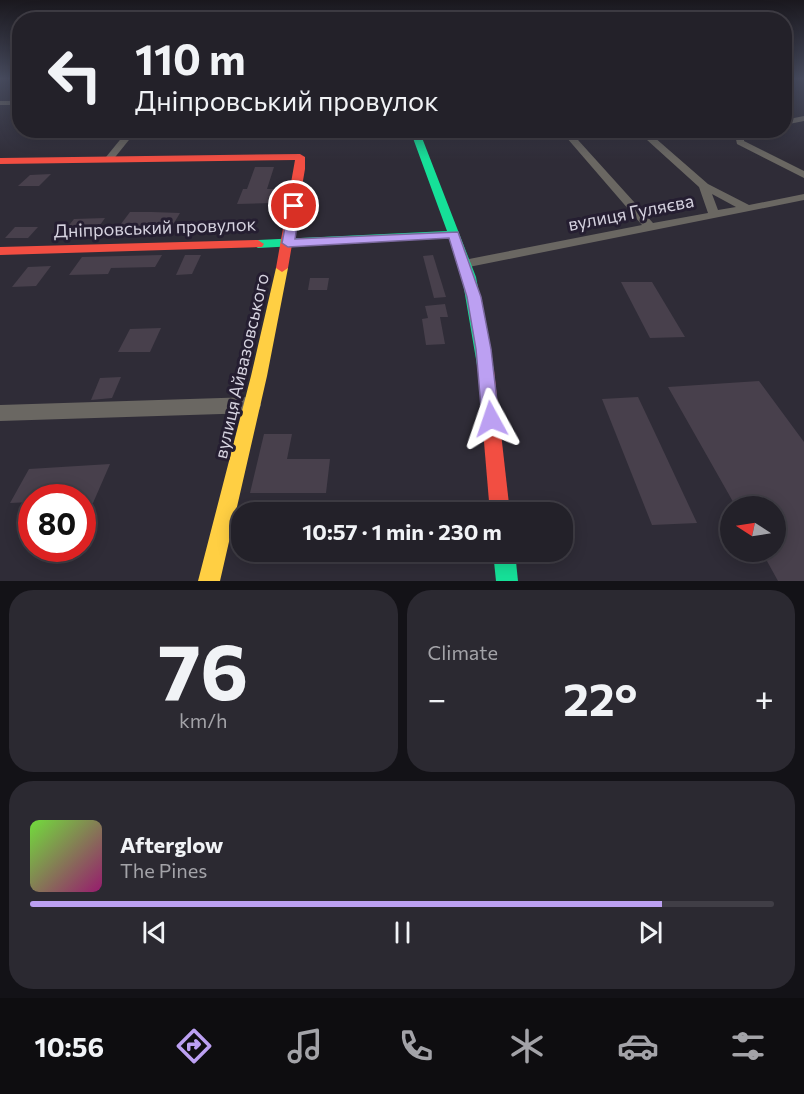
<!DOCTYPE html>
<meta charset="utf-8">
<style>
body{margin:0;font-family:Commissioner,sans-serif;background:#2b2931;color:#f1f3f6;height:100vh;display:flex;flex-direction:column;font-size:22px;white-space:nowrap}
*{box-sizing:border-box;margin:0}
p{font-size:20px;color:#a3a3a8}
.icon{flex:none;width:33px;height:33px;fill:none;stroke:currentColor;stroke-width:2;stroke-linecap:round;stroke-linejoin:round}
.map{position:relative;height:581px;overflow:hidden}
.side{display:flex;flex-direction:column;gap:9px;padding:9px;background:#131217;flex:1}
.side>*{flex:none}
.hud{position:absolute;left:12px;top:12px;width:780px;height:126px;border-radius:24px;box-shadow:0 3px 15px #0003,0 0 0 2px #403e46;background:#232129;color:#f1f3f6;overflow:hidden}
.needle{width:39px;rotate:282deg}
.buttons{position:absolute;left:720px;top:496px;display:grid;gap:12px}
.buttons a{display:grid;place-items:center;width:66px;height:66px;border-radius:50%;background:#232129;box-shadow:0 3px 15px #0003,0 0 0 2px #403e46;font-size:30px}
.speed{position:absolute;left:18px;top:484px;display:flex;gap:12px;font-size:30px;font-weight:700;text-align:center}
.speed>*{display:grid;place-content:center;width:78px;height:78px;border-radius:50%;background:#232129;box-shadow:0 3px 15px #0003,0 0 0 2px #403e46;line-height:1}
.speed .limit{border:9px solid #d22;background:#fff;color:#111}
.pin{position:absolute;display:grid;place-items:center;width:51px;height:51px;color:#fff;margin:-26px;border:3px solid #fff;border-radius:50%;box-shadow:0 2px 6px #0007}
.me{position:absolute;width:66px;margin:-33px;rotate:355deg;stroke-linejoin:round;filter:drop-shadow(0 0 4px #0008)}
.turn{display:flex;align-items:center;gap:21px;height:126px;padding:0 24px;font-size:27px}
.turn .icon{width:78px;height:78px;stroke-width:2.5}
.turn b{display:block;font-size:42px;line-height:51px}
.big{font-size:45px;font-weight:700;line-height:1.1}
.side .tile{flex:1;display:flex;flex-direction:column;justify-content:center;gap:9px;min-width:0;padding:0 21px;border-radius:24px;background:#2b2931}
.side .dial{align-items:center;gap:0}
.dial b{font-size:78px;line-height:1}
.song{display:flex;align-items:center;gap:18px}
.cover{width:72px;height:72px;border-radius:9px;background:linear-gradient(135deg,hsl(100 70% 55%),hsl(320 70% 35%))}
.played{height:6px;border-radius:3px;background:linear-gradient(90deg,#bca0f2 85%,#403e46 85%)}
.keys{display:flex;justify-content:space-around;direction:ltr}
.heat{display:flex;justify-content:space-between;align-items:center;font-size:33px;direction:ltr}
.side .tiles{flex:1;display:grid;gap:9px;grid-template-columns:1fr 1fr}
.tile:last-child{grid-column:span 2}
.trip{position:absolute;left:231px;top:502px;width:342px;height:60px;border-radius:24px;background:#232129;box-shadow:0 3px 15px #0003,0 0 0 2px #403e46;font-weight:700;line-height:60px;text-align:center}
.tab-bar{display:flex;height:96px;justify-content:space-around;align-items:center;background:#0e0d10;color:#a3a3a8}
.tab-bar .icon{width:42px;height:42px}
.tab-bar .on{color:#bca0f2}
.tab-bar b{font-size:27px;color:#f1f3f6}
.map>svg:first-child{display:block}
</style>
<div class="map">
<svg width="804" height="581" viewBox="0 0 804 581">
<rect width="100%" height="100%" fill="#2f2c37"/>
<g fill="#48404c">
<path d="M255,167H274L267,189H276L272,203L237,204L243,189H247Z"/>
<path d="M51,174L39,186H18L30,175Z"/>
<path d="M130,212H152L180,213L171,228H118Z"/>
<path d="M105,218L95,232L63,233L74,219Z"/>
<path d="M15,227H38L28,238H5Z"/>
<path d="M162,255L155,267L111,268L108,274L69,275L82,257Z"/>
<path d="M185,255H201L192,274L176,275Z"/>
<path d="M433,255L446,297L434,298L423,256Z"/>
<path d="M51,266L36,286L12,287L28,267Z"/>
<path d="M310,278H329L327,290H308Z"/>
<path d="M621,282H652L685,337L650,338Z"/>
<path d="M445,304L448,317H440L445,344L426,345L422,319L428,318L425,306Z"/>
<path d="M161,328L150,352H118L130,329Z"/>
<path d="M121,377L112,398L91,400L100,378Z"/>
<path d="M759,381L804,442V581H778L762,552H776V507H736L668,387Z"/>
<path d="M638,397L655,433L697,523L652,525L602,399Z"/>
<path d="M264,434H292L287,459H330L326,493H250Z"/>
<path d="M110,464L93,503L82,504V498H32V502L10,503L29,469Z"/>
</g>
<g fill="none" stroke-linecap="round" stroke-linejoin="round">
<g fill="#6a6762" fill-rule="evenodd">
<rect x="0" y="101" width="20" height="4"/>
<path d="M804,116V121L784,125V120Z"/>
<path d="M128,130H137L112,161H106V157Z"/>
<path d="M560,130H569L653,223L708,213L699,187L636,130H646L708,184L749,205L804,194V200L464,268L460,267L458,264L460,261L464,260L642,225ZM712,194L736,207L718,210Z"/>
<path d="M745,130H760L744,136V141L804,171V178L737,144L735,135Z"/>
<path d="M253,397L259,400L261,405L259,410L253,413L0,421V405Z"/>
</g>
<g fill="#16e098" fill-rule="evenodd">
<path d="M410,130H419L476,277L494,371L492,376L486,378L480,376L478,371L462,277L450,238L258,248L252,244L258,240L447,231Z"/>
<path d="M493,552H515L518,581H496Z"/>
</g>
<path fill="#ffcf43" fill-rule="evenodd" d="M282,264L288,268L267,376L220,581H198L251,376L276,268Z"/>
<g fill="#f24e42" fill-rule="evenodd">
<path d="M300,154L305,157V169L288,268L282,272L276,268L295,160L0,164V158Z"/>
<path d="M258,240L264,244L262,247L0,255V247Z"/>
<path d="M486,364L492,366L494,371L510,513H490L478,371L480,366Z"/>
</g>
</g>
<linearGradient id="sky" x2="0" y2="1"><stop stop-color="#1a181e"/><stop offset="0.49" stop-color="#474b5e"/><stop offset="1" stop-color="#474b5e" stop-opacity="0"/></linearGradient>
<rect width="804" height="160" fill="url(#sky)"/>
<path fill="#bca0f2" stroke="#7a689d" stroke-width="1.5" d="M294,202L300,206L295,239L458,232L481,297L491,349L499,419L497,425L491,427L484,425L482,419L476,349L467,297L449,238L288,247L282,243L289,206Z"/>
<g text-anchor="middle" stroke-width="6" stroke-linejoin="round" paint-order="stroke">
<g font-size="18" fill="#d5d2df" stroke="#251e31">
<text transform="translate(631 213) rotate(-11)" y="6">вулиця Гуляєва</text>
<text transform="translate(155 228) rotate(-2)" y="6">Дніпровський провулок</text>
<text transform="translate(242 366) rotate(-77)" y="6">вулиця Айвазовського</text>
</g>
</g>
</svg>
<div class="buttons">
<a><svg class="needle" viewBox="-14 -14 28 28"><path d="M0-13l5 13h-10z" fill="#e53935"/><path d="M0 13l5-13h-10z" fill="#a3a3a8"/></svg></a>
</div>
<div class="speed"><div class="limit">80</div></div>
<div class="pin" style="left:294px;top:206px;background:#d93025"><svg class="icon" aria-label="arrive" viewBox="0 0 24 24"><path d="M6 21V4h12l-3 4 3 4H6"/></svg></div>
<svg class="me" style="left:491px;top:419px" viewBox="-20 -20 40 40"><path d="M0-17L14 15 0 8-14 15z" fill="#bca0f2" stroke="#fff" stroke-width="4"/></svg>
<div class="trip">10:57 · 1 min · 230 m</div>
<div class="hud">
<div class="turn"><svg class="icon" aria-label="left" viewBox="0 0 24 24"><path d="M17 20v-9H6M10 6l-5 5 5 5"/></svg><div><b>110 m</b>Дніпровський провулок</div></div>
</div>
</div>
<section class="side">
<div class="tiles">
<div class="tile dial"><b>76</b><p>km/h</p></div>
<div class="tile"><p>Climate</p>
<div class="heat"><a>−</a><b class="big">22°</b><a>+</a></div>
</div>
<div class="tile">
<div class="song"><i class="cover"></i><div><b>Afterglow</b><p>The Pines</p></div></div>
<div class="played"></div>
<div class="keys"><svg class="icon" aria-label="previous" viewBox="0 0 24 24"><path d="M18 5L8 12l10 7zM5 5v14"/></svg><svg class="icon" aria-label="pause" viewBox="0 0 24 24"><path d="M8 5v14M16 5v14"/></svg><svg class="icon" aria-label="next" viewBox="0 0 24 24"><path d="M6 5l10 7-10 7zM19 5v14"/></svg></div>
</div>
</div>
</section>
<nav class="tab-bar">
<b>10:56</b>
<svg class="icon on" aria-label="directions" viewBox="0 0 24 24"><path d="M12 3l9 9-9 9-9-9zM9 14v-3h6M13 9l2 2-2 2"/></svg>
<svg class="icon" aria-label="music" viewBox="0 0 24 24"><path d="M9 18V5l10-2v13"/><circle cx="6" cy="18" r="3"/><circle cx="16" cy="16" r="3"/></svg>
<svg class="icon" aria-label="phone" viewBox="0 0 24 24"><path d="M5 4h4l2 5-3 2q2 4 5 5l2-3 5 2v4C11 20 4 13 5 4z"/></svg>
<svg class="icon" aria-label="climate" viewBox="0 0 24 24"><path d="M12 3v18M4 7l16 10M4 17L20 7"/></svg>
<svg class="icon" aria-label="car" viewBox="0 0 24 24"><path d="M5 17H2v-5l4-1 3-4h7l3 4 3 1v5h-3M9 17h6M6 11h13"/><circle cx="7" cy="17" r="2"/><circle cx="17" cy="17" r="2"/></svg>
<svg class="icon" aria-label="filters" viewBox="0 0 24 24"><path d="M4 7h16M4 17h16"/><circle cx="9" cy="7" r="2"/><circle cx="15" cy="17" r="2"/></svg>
</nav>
